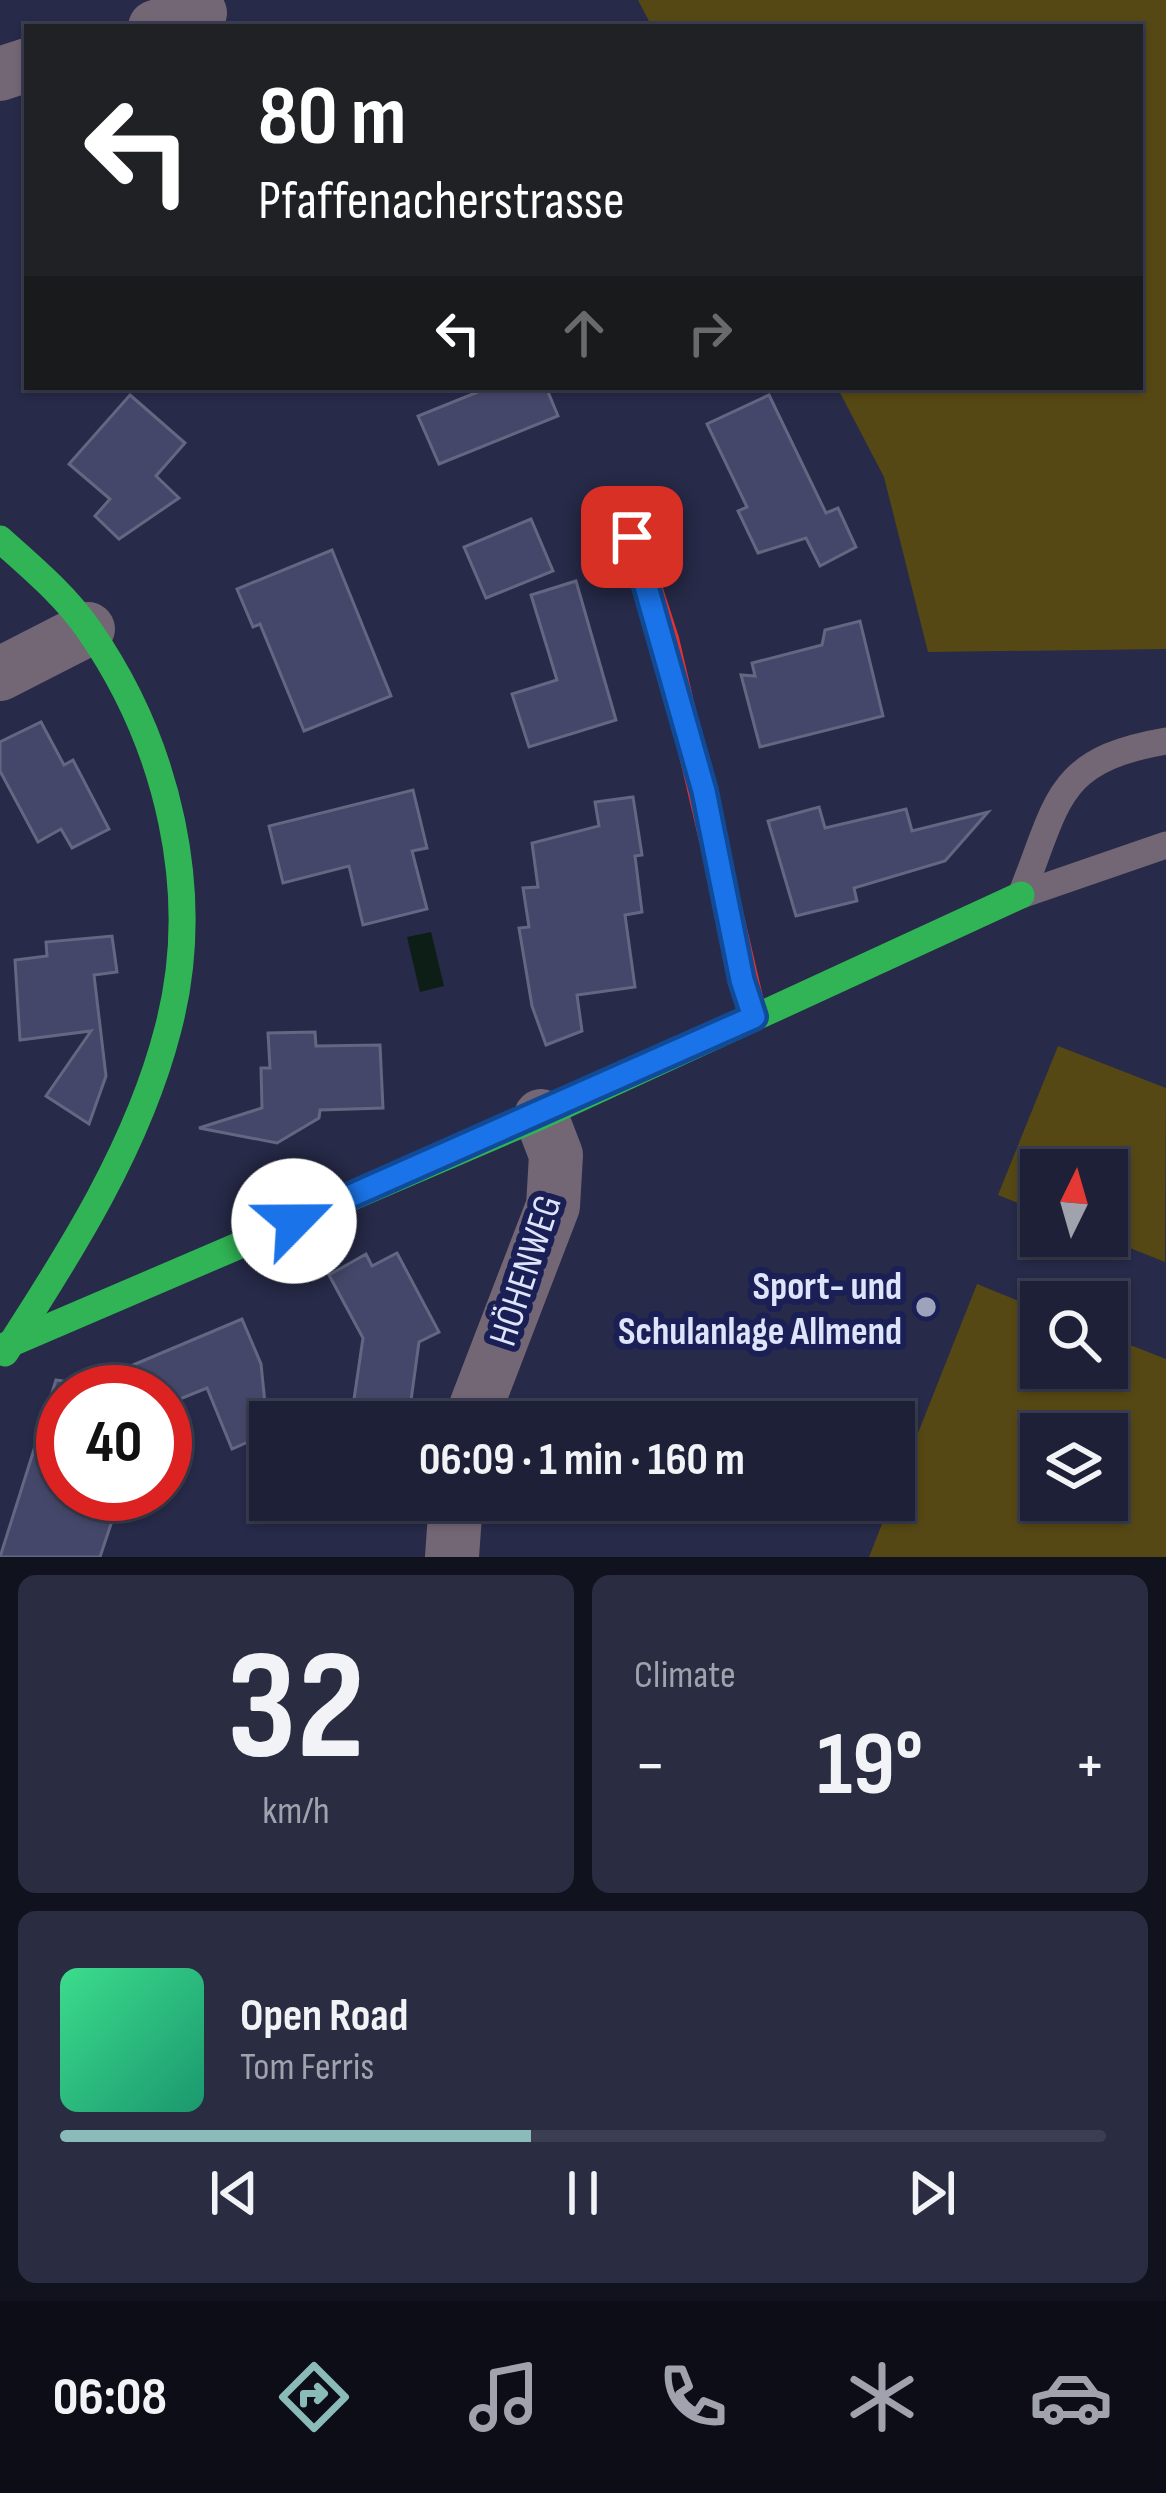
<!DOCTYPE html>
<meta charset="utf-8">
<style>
body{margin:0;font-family:"Sofia Sans Condensed",sans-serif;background:#2a2d42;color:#f1f3f6;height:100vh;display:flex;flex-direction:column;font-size:45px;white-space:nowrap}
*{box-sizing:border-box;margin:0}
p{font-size:39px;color:#a0a3ad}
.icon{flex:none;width:66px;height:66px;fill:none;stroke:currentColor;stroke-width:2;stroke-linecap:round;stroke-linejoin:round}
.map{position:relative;height:1557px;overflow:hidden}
.side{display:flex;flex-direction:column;gap:18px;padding:18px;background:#10121e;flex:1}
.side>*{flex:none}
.banner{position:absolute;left:24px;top:24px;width:1119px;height:366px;border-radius:0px;box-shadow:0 3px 9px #0004,0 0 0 3px #3b3e51;background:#202124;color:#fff;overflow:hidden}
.needle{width:78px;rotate:5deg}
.tools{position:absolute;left:1020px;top:1149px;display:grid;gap:24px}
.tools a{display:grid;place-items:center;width:108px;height:108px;border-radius:0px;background:#1d2036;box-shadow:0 3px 9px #0004,0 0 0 3px #3b3e51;font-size:60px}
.speed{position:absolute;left:36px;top:1365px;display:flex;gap:24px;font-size:60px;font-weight:700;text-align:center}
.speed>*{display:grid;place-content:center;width:156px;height:156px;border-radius:50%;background:#1d2036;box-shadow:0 3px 9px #0004,0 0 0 3px #3b3e51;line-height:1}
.speed .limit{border:18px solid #d22;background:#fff;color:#111}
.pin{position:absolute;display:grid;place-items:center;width:102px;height:102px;color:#fff;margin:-51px;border-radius:24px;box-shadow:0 6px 18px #0006}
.me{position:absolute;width:132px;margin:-66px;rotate:67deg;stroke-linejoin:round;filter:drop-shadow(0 0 9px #0008)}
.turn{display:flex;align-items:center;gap:42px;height:252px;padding:0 36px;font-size:54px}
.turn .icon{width:156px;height:156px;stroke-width:2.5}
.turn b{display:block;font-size:84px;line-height:102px}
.lanes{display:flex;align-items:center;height:114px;padding:0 36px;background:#0003;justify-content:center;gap:60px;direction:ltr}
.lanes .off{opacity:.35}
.big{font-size:90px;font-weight:700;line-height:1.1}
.side .widget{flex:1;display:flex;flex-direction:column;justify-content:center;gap:18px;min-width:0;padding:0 42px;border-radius:18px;background:#2a2d42}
.side .dial{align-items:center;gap:0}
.dial b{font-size:156px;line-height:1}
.song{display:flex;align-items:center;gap:36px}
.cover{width:144px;height:144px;border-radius:18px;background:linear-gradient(135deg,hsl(150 70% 55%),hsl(160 70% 35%))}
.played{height:12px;border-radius:6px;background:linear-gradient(90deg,#8bbbb9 45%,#3b3e51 45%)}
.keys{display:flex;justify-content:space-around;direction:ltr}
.heat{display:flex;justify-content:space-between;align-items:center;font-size:66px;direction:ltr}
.side .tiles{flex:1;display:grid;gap:18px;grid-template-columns:1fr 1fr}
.widget:last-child{grid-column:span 2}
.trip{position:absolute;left:249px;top:1401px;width:666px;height:120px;border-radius:0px;background:#1d2036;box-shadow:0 3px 9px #0004,0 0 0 3px #3b3e51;font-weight:700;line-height:120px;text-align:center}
.tabs{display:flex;height:192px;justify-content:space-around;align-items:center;background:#0c0d16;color:#a0a3ad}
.tabs .icon{width:84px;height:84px}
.tabs .active{color:#8bbbb9}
.tabs b{font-size:54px;color:#f1f3f6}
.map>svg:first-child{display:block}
</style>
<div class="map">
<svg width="1166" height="1557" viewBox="0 0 1166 1557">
<rect width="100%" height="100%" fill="#272a48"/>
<g fill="#564814" fill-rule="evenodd">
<path d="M638,0H1166V649L928,652L884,477L837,387H1140V27H652Z"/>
<path d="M1058,1046L1166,1088L1165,1262L1100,1236H1107V1170H1041V1212L998,1195Z"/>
<path d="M977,1284L1041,1310V1368H1107V1336L1166,1359V1557H869ZM1041,1434H1107V1500H1041Z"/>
</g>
<path fill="#0d1e16" d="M431,932L444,986L420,992L407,937Z"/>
<g fill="#45476a" stroke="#636781" stroke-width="3">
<path d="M490,387H546L558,416L439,464L418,416Z"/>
<path d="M130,395L185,443L156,476L179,498L119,539L95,516L110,499L69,464Z"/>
<path d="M769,395L826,513L838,508L856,547L820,566L806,538L758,553L738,511L747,507L707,424Z"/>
<path d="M531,519L553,571L486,598L464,547Z"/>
<path d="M332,550L391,696L304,731L260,624L253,627L237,589Z"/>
<path d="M576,581L616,720L529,747L512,694L557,680L531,595Z"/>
<path d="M860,621L883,716L760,747L741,675L755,676L752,663L822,645L825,630Z"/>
<path d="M41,722L64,765L73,760L109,829L72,848L61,829L38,842L0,771V742Z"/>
<path d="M413,790L427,848L412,851L427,909L363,925L349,866L283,883L269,826Z"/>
<path d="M633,797L642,855L635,856L642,912L625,915L635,987L577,995L582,1031L546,1045L532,1006L519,928L529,927L523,888L538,887L532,843L599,826L595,802Z"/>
<path d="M819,807L825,828L906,809L912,831L988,812L945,861L854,888L857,901L796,916L768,821Z"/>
<path d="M112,936L117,972L94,975L106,1076L89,1124L46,1096L91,1031L20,1040L15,960L47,956L46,942Z"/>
<path d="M315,1032L316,1046L380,1045L383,1108L320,1110L319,1118L277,1143L199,1128L262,1108L261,1068H270L268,1033Z"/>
<path d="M397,1253L439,1332L419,1342L408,1422L370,1418L371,1408L353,1406L363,1338L329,1275L366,1254L372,1266Z"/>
<path d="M242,1319L261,1364L268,1433L232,1449L207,1388L165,1405V1392H69Z"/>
<path d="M56,1380L63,1381V1494H121L100,1557H0Z"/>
</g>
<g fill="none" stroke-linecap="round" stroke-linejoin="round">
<g stroke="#736675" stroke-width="27">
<path d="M1021,895C1059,801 1055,760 1166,741"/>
<path d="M1021,895L1166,845"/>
</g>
<g stroke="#736675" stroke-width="54">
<path d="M155,27L200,13"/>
<path d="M0,74L27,65"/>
<path d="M0,674L88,629"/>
<path d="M470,1422L553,1206L556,1155L541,1116"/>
<path d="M452,1557L456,1500"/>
</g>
<g stroke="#30b455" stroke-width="27">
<path d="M0,539C31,567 65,595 89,630C168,744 204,893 168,1029C138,1146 70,1253 5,1353"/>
<path d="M0,1348L541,1116L1021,895"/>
</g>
<path stroke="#e5322d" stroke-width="27" d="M621,502L666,641L754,1017"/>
</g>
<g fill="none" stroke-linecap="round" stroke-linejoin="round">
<g stroke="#114b97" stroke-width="30">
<path id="route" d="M294,1221L754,1017L742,980L704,791L632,537"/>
</g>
<use href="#route" stroke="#1a73e8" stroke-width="21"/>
</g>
<circle fill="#9ea3bb" stroke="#1a1f56" stroke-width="4.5" cx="926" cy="1307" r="12"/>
<g text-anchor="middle" stroke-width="12" stroke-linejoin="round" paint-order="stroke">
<g font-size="39" fill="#dee4f9" stroke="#1a1f56">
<text transform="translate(524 1270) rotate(-72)" y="14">HÖHENWEG</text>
</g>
<g font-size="39" font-weight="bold" fill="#dee4f9" stroke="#1a1f56" text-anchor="end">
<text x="902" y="1299">Sport- und<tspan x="902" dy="45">Schulanlage Allmend</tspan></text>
</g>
</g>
</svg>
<div class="tools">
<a><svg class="needle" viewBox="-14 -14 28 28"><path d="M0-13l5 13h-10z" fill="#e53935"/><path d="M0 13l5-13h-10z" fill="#a0a3ad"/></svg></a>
<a><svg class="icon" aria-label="search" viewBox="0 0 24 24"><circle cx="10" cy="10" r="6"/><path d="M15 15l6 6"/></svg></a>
<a><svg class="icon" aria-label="layers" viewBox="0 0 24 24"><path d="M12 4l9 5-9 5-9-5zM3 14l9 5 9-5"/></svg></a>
</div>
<div class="speed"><div class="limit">40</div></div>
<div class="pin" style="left:632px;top:537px;background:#d93025"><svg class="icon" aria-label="arrive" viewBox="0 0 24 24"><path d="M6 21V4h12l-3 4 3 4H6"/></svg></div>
<svg class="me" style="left:294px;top:1221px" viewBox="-20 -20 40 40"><circle r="19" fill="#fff"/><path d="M0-13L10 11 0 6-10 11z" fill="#1a73e8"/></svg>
<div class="trip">06:09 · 1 min · 160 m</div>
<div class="banner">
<div class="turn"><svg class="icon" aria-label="left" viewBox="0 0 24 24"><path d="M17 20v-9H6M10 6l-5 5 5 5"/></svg><div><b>80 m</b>Pfaffenacherstrasse</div></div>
<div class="lanes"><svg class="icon" aria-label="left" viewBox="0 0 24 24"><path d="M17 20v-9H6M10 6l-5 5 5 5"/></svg><svg class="icon off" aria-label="ahead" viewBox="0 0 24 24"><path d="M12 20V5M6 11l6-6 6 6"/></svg><svg class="icon off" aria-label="right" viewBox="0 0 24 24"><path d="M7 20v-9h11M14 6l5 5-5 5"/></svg></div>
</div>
</div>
<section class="side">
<div class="tiles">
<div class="widget dial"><b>32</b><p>km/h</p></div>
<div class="widget"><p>Climate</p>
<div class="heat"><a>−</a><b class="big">19°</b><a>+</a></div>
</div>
<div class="widget">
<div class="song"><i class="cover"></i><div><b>Open Road</b><p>Tom Ferris</p></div></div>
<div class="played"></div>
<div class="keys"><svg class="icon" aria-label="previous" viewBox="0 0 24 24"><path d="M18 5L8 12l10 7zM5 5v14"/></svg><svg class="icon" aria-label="pause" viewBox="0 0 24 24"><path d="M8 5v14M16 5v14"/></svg><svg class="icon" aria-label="next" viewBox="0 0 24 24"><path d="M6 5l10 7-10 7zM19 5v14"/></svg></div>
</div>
</div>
</section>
<nav class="tabs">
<b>06:08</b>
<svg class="icon active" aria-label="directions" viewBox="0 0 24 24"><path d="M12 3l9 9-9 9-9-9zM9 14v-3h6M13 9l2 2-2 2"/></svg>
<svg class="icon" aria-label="music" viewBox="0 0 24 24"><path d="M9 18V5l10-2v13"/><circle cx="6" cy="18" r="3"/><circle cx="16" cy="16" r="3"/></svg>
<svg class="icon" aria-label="phone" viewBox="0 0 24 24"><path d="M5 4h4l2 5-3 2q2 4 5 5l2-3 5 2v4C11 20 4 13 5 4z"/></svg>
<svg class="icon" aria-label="climate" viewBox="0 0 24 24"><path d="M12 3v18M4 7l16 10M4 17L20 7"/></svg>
<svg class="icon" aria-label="car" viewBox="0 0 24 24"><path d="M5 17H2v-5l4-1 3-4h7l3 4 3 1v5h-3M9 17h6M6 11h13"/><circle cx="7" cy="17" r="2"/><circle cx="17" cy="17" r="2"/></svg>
</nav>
